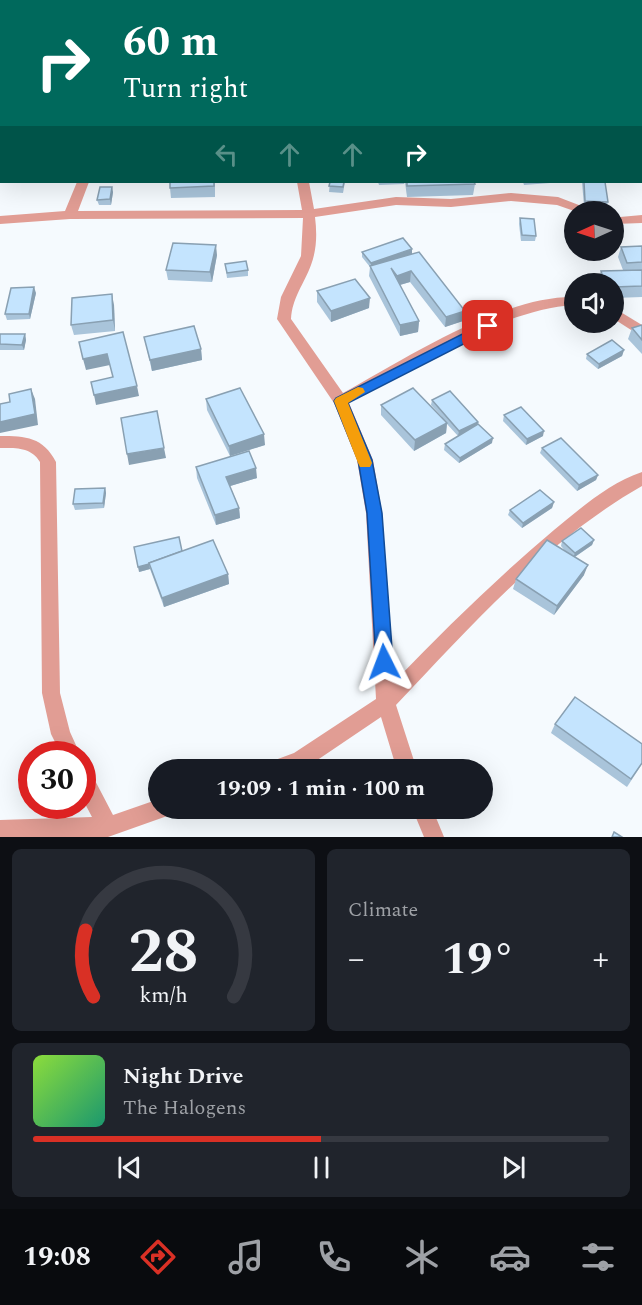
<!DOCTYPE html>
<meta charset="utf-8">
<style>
body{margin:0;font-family:Spectral,serif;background:#20242c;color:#f1f3f6;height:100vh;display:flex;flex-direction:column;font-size:22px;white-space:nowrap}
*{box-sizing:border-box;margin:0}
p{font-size:20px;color:#9ea1a6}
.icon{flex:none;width:33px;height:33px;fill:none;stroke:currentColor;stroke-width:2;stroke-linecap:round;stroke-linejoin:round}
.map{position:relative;height:837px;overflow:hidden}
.side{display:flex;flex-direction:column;gap:12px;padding:12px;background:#0d0f14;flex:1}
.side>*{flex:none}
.top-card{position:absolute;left:0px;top:0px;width:642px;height:183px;box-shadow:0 6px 24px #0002;background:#00695c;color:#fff;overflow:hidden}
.needle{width:39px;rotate:267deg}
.tools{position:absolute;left:564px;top:201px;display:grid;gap:12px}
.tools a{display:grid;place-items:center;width:60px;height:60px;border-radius:50%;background:#171b24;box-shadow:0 6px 24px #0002;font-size:30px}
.speed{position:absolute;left:18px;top:741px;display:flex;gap:12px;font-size:30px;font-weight:700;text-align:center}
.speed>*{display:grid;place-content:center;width:78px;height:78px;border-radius:50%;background:#171b24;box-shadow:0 6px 24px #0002;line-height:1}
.speed .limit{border:9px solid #d22;background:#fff;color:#111}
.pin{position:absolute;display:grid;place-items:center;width:51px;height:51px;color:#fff;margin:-26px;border-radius:12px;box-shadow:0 3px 9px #0006}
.me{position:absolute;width:66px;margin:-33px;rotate:357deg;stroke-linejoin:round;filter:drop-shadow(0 0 4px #0008)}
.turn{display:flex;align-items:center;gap:21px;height:126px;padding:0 24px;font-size:27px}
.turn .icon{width:78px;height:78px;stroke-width:2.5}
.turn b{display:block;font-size:42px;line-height:51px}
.lanes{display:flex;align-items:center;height:57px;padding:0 24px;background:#0003;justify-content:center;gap:30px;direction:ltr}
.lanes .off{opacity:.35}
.big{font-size:45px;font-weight:700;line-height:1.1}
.side .card{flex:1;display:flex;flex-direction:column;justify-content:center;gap:9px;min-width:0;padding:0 21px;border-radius:9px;background:#20242c}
.side .dial{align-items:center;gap:0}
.dial svg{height:156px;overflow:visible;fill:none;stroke:#363941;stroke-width:7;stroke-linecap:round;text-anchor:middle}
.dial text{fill:#f1f3f6;stroke:none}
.song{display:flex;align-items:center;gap:18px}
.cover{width:72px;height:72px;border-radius:9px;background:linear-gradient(135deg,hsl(90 70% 55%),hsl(160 70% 35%))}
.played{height:6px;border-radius:3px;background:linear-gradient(90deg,#d93025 50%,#363941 50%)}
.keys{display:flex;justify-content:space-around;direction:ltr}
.heat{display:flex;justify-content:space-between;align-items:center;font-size:33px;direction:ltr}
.side .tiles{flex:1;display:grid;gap:12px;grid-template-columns:1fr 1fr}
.card:last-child{grid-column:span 2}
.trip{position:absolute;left:148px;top:759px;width:345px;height:60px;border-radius:30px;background:#171b24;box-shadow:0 6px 24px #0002;font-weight:700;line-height:60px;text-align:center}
.tab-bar{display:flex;height:96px;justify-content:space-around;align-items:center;background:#090b0e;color:#9ea1a6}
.tab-bar .icon{width:42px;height:42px}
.tab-bar .on{color:#d93025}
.tab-bar b{font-size:27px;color:#f1f3f6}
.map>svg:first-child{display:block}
</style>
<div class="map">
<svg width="642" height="837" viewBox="0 0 642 837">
<rect width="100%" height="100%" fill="#f5fafe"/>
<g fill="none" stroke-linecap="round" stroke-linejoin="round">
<g fill="#e19d94" fill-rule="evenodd">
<path d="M56,0H67L54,2Z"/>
<path d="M347,0H362L364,2H348Z"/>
<rect x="0" y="28" width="2" height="7"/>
<path d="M77,182H89L78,211L302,210L297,182H309L314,209L396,197L451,199L511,193L558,197L597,212H577L557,205L511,201L451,207L396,205L315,217C317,233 317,249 311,265C304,284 292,298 291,319L343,393C406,358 502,296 574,297V305C500,310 414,366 349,403L373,460L382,513L394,682C445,629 497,578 554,530C581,508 609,483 642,472V486C547,540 471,626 396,705L417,770H397L381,717L307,767L300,770H264L267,763L294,753L376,699L366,513L357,460L334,403L277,319L281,297L301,256L303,218L70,219L0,224V216L65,211Z"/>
<path d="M614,215L620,217L642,215V223L615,224Z"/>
<path d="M614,308L642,325V337L614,319Z"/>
<path d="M0,436C26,436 43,437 56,462L60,693L70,732L80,754H61L51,734L42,693L40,462C31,447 16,448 0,448Z"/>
<path d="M82,767L89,769L113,815L159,799V808H173L170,815L108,837H0V820L92,817L82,798Z"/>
<path d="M412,808H432L444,837H424Z"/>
</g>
</g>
<g fill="#a9c4da">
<rect x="640" y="116" width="2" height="31"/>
<path d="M2,141V169H0V142Z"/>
<path d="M215,182V197L171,198L170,188Z"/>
<path d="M330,182H345L343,193L329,192Z"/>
<path d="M378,182H405L404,184L379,185Z"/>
<path d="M405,182H474L475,184L473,195L407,197Z"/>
<path d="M523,182H550V183L524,185Z"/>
<path d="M582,182H605L608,202L606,208L584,206Z"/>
<path d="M113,192L111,205H99L97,200Z"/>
<path d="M520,218L536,236L535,241H521L519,224Z"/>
<path d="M642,246V297L614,298V284H599L598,282L601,271L623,270L618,257L621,247Z"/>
<path d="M412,249V254L465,311L463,321L445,327L410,282L400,285L419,321L418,332L400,336L369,276L370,267L362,257V252Z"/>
<path d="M217,255L212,282L168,280L166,270Z"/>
<path d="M225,264L248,270V276L227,278Z"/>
<path d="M317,291L369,308L331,322L317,302Z"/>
<path d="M36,293L30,319L7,320L5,314Z"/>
<path d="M114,305L115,331L74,335L71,325Z"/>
<path d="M642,325V354L628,339L632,328Z"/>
<path d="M0,334H25L26,340L24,350H0Z"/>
<path d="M144,337L201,349L202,360L152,371Z"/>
<path d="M624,350L622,356L598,369L586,359L587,354Z"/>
<path d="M206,399L265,445L230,456L207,410Z"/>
<path d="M432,400L478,422L477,425L492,443L459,463L444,450L445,444L458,436L447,424L446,433L414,451L381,415V405L442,417L431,405Z"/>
<path d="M504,415L543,436L526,445L503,421Z"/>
<path d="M542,448L598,475L596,480L577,491L540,453Z"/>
<path d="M196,467L257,478L230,486L239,508L240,518L216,525L197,478Z"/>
<path d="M105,488L106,493L104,508L75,510L73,504Z"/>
<path d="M554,502L552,508L522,528L508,515L510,510Z"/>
<path d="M179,537L182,551L228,574L229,584L164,607L150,569L139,572Z"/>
<path d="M594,540L592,545L575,557L584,575L554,615L513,589L516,579L566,552L561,546L562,541Z"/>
<path d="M555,724L642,744V764L627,787L551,733Z"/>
</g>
<g fill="#89a0b2">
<path d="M126,0H134L133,2H125Z"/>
<path d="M112,187L113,192L111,205L110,199Z"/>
<path d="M216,245L217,255L212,282L210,272Z"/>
<path d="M412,249V255L371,268V263Z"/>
<path d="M411,271L410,282L396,286L397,276Z"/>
<path d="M34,287L36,293L30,319L29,314Z"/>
<path d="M112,294L114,305L115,331L113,320Z"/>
<path d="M370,298L369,308L331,322V311Z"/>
<path d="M465,311L463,321L445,327L446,317Z"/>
<path d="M419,321L418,332L400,336V325Z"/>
<path d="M25,334L26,340L24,350L22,345Z"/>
<path d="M201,349L202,360L152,371L150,360Z"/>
<path d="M624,350L622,356L598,369L599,364Z"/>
<path d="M107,354L110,365L86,370L83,359Z"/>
<path d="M137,386L139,396L96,405L94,395Z"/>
<path d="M31,389L35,399L38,425L0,433V422Z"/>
<path d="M478,422L477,427L458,436L459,431Z"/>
<path d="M447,423L446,433L414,451L415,440Z"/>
<path d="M544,431L543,436L526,445L527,439Z"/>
<path d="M264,434L265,445L230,456L229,446Z"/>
<path d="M493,438L492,443L459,463L460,458Z"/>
<path d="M164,448L166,458L129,465L127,454Z"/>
<path d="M256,468L257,478L227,487L226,477Z"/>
<path d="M598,475L596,480L577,491L579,485Z"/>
<path d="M105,488L106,493L104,508L103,503Z"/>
<path d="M554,502L552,508L522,528L523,523Z"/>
<path d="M239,508L240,518L216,525L215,515Z"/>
<path d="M594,540L592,545L573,558L575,553Z"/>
<path d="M149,564L150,569L139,572L138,567Z"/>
<path d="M588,565L584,575L554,615L557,606Z"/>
<path d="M228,574L229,584L164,607L162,598Z"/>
</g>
<g fill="#c4e4fe" stroke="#89a0b2" stroke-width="1.5">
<path d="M96,0H126L125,2H95Z"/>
<rect x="367" y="0" width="17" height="2"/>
<path d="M455,0H489L488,2H461Z"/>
<path d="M504,0H537L544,1L503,2Z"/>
<rect x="640" y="116" width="2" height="20"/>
<rect x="0" y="141" width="2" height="18"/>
<rect x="640" y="147" width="2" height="14"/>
<path d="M170,182H214V186L170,188Z"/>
<path d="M330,182H344L343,187L329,186Z"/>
<path d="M407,182H474L475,184L407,186Z"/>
<path d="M584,182H605L608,202L585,201Z"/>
<path d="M100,187H112L110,199L97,200Z"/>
<path d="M520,218L534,219L536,236L522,235Z"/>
<path d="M403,238L412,249L371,263L362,252Z"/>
<path d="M173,243L216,245L210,272L166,270Z"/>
<path d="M642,246V262L627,263L621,247Z"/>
<path d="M419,252L465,311L446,317L411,271L397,276L391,268L419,321L400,325L370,266Z"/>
<path d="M246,261L248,270L227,273L225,264Z"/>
<path d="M642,270V286L614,287V284H605L601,271Z"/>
<path d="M355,279L370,298L331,311L317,291Z"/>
<path d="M34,287L29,314H5L11,288Z"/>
<path d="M112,294L113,320L71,325L72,298Z"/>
<path d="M642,325V340L632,328Z"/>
<path d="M194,326L201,349L150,360L144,337Z"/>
<path d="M123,332L137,386L94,395L91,382L113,377L107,354L83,359L79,342Z"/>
<path d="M0,334H25L22,345L0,344Z"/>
<path d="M612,340L624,350L599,364L587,354Z"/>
<path d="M240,388L264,434L229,446L206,399Z"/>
<path d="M413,388L447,423L415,440L381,405Z"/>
<path d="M31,389L35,414L0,422V404L10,402L9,394Z"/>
<path d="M450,391L478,422L459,431L432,400Z"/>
<path d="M521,407L544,431L527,439L504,415Z"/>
<path d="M157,411L164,448L127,454L121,418Z"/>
<path d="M478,424L493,438L460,458L445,444Z"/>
<path d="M561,438L598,475L579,485L542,448Z"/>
<path d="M249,451L256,468L226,477L239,508L215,515L196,467Z"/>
<path d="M105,488L103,503L73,504L75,489Z"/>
<path d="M540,490L554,502L523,523L510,510Z"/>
<path d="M581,528L594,540L575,553L562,541Z"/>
<path d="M179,537L182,551L149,563V564L138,567L134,547Z"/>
<path d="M213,540L228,574L162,598L149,563Z"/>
<path d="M547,540L588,565L557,606L516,579Z"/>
<path d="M575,697L642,744V763L631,779L555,724Z"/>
<path d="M614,832L622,837H612Z"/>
</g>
<path fill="#1a73e8" stroke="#114b97" stroke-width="1.5" d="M488,321L493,323L494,326L493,329L348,403L372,460L382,513L393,662L390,668L384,670L379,668L376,662L367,513L358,460L334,401L336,398Z"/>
<path fill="#f59e0b" d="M358,387L363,388L365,392L348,403L372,463L370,467H360L358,463L334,401L336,398Z"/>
</svg>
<div class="tools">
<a><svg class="needle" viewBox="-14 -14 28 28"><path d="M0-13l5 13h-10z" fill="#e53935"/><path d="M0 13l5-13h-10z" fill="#9ea1a6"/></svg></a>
<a><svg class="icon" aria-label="sound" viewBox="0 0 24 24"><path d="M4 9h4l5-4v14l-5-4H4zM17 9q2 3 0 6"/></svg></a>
</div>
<div class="speed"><div class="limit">30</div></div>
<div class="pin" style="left:488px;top:326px;background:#d93025"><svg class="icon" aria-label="arrive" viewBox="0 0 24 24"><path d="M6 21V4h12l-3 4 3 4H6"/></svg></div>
<svg class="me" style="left:384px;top:662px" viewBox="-20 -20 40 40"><path d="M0-17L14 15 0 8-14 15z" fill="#1a73e8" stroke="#fff" stroke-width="4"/></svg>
<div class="trip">19:09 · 1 min · 100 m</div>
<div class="top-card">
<div class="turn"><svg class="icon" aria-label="right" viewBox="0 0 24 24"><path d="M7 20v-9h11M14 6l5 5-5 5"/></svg><div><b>60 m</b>Turn right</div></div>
<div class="lanes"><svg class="icon off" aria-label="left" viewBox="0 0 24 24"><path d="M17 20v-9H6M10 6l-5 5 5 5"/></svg><svg class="icon off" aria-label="ahead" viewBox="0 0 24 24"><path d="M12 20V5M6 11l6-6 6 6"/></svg><svg class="icon off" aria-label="ahead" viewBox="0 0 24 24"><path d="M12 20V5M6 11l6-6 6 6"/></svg><svg class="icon" aria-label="right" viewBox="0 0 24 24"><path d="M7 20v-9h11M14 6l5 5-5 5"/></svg></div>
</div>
</div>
<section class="side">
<div class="tiles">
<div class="card dial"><svg viewBox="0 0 100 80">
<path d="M14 69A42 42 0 1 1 86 69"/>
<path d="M14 69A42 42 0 0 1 10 35" stroke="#d93025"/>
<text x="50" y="56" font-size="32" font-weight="700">28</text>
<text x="50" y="72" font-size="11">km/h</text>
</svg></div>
<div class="card"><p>Climate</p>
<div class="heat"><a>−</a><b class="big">19°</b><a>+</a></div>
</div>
<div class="card">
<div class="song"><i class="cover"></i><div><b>Night Drive</b><p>The Halogens</p></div></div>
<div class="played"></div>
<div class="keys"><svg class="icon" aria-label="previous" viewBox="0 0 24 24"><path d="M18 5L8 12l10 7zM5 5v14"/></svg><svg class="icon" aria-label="pause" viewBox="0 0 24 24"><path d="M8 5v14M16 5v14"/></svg><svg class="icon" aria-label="next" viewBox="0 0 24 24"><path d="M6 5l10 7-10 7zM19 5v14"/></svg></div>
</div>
</div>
</section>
<nav class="tab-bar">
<b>19:08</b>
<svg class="icon on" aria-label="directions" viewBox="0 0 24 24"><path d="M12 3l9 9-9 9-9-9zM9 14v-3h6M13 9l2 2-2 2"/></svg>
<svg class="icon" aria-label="music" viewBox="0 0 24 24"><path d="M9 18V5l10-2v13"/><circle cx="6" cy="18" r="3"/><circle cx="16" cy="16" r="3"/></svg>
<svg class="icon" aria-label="phone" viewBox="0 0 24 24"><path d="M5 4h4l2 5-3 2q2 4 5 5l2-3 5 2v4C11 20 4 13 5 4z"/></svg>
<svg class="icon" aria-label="climate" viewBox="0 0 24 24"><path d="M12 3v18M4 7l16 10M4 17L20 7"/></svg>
<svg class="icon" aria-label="car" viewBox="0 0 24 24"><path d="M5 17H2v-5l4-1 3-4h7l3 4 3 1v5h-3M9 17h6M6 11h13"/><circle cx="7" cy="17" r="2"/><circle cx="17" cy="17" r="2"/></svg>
<svg class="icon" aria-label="filters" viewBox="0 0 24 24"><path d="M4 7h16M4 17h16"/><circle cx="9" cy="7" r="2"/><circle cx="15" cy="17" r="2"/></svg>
</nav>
